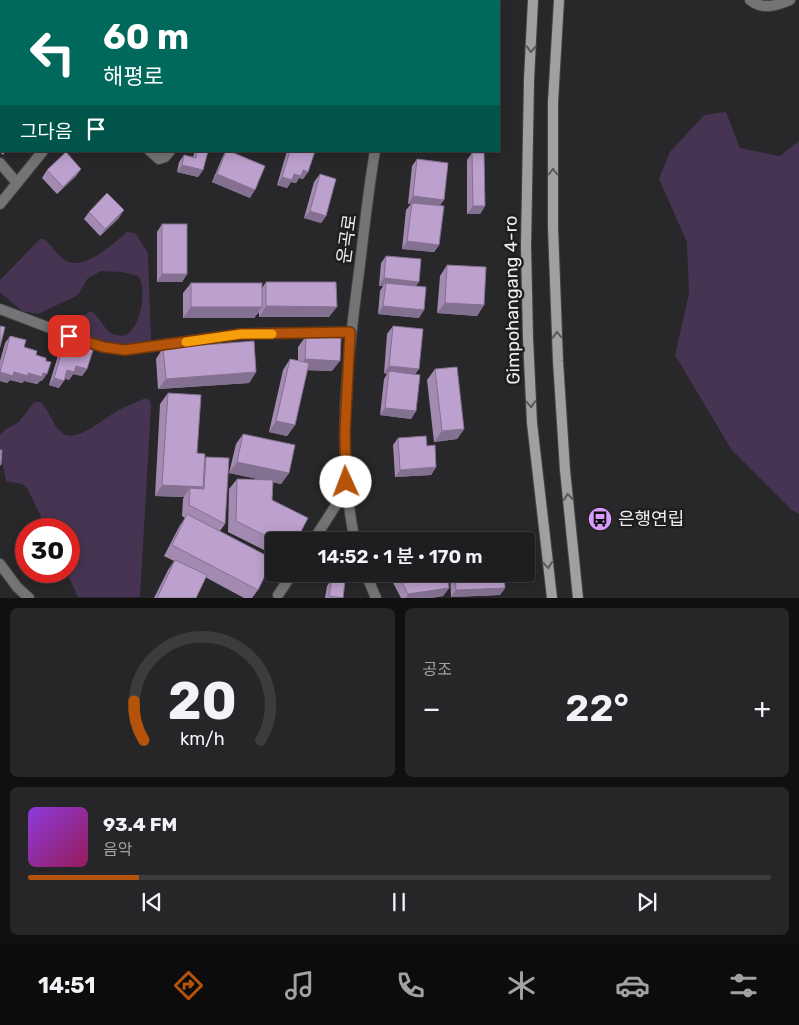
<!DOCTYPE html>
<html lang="ko">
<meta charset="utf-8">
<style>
body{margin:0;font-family:Rubik,"Noto Sans KR",sans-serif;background:#262628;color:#f1f3f6;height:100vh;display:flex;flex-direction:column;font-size:19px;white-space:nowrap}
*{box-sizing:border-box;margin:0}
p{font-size:16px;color:#a1a2a4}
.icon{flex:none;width:28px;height:28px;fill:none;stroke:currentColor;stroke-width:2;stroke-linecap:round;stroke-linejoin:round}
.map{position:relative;height:598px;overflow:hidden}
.side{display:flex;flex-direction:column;gap:10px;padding:10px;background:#101011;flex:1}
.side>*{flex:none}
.hud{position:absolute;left:0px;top:0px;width:500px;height:152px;box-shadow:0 2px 12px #0003,0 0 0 1px #3c3b3d;background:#00695c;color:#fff;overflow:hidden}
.speed{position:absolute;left:15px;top:518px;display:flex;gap:10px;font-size:25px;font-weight:700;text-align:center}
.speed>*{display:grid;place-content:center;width:65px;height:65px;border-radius:50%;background:#1e1d1f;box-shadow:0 2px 12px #0003,0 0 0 1px #3c3b3d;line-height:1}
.speed .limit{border:8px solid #d22;background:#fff;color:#111}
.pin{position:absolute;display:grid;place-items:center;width:42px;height:42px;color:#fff;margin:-21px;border-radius:10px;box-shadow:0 2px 8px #0006}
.me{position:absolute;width:55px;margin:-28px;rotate:358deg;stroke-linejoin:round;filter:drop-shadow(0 0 4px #0008)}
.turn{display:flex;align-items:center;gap:18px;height:105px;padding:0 20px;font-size:22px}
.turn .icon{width:65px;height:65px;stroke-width:2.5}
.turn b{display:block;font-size:35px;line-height:42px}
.then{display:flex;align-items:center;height:48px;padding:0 20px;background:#0003;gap:10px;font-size:19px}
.big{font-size:38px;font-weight:600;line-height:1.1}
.side .card{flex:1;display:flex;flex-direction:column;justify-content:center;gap:8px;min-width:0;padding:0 18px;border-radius:8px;background:#262628}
.side .dial{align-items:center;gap:0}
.dial svg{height:130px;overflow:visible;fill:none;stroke:#3c3b3d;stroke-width:7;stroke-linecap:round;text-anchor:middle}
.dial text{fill:#f1f3f6;stroke:none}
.song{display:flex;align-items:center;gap:15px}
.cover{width:60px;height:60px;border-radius:8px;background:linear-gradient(135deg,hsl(270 70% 55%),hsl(330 70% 35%))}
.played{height:5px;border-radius:2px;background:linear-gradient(90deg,#b45309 15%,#3c3b3d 15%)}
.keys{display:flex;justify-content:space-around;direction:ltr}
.heat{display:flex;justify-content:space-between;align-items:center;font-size:28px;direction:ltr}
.side .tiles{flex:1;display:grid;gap:10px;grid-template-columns:1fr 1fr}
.card:last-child{grid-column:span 2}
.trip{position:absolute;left:265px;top:532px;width:270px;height:50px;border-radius:5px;background:#1e1d1f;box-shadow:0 2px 12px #0003,0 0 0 1px #3c3b3d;font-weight:600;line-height:50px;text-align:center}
.tab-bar{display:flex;height:80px;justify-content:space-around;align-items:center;background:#0c0c0c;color:#a1a2a4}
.tab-bar .icon{width:35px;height:35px}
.tab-bar .selected{color:#b45309}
.tab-bar b{font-size:22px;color:#f1f3f6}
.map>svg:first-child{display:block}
</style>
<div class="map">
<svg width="799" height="598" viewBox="0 0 799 598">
<rect width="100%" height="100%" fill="#282729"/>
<g fill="#473452">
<path d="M726,112L740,148L780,156L799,141V514L792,510L731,449L675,355L689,294L687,242L659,179L670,152L704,115Z"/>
<path d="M127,232L135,233L148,253V258L151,340L149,343L131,345H112L65,330L64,327L91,311C101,317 104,332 116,335C141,343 148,286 138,276L122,272L101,271L88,278L78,295L38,314L22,311L0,292V280L2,278L40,239H44C52,245 57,256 66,261C84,271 114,243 127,232Z"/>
<path d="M146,398L150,400L151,406L140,597H78L66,571H69V529H47L27,488L22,484L6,481L0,450V435L6,429L19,422L34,402H40C50,410 52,425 62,433C75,444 105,418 117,411C126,406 136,402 146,398Z"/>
</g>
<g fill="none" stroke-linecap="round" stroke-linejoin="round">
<g stroke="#444345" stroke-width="12">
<g id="lane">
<path d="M750,0C762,10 776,6 790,0"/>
<path d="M20,1L22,0"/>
<path d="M0,14L1,13"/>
<path d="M0,60L1,62"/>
<path d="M150,151L159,159L165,157L170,151"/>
<path d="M0,163L17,183"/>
<path d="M0,204L43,151"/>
<path d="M313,541L336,505L346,482"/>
<path d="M0,564L17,587L29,598"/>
<path d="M278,595L292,574"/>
</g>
</g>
<g stroke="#444345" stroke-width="12">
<g id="street">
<path d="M404,1V0"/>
<path d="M0,309L84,341L103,347L125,350L241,334L350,332"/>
<path d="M355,541C336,453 347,361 359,272C364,232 368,191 375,151"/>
<path d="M366,574L376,598"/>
</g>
</g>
<g stroke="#444345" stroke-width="12">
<g id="secondary">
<path d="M533,0L529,80L526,246L528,338L532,423L552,598"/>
<path d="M559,0L553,102V228L558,361L565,470L578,598"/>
</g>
</g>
<use href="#lane" stroke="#747375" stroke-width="10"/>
<use href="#street" stroke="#747375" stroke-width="10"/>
<use href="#secondary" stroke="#a09fa1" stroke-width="10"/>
</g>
<g fill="#a28ab0">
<path d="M346,0H376L375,1H347Z"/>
<rect x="442" y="0" width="31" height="1"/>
<path d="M1,121V151H6L3,155L0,152V122Z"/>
<path d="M195,151H208L203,170L198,177L177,172L179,162L184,155L193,157Z"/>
<path d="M226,151L250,198L212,182L222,158Z"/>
<path d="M287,151H315L308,172L303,179L299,178L296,183L291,182L287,188L277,185Z"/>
<path d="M472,153L485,206L480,214H467V160Z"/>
<path d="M417,159L440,206L439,245L434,252L402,249L406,210L411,204H408L412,166Z"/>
<path d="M81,169L76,176L57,194L42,178L47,170Z"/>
<path d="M320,174L326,216L321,223L304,218L314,182Z"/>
<path d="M89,212L119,218L100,236L84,219Z"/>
<path d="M162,224L187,274L182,282H157V232Z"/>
<path d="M386,256L416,286L419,318L378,314L380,291L383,286H379L381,263Z"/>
<path d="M447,265L484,305L477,316L437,313L440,276Z"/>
<path d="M266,282L329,317H259V312L254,318H183V293L191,283L262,288Z"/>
<path d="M393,326L416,374V411L411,419L380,415L384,379L387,374L384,373L387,334Z"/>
<path d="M10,336L24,347L36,355L42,381H40L37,384L24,381L22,383L10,380L7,383L0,381V361L5,343Z"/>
<path d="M306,336L332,371L307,370L295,425L287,436L269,432L283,370L290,359L298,361V347Z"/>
<path d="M65,341L87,369L82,376L73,374L69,380L65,378L59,388L49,385L60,349Z"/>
<path d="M163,348L256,372L249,383L158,389L156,359Z"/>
<path d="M435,369L464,429L457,439L434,442L427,380Z"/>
<path d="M168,393L197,453L205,459L206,457L225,524L220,531L258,590L252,598H244L205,577L196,598H154L168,570L174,561L164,556L180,525L185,518L182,516L183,499L184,497L155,496L160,404Z"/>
<path d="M243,434L289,473L281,484L273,482L272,500L296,541H274V555L228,532L229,489L237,479H258L229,473L236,444Z"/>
<path d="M398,438L427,446L436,467L431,475L395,477L393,445Z"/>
<path d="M393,574H447L449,588L443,596L431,598H401L390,577Z"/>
<path d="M450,574H504L505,588L500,595L451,597Z"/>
<path d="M332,579L343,598H325L327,586Z"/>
</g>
<g fill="#847090">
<path d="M182,165L203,170L198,177L177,172Z"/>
<path d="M81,169L76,176L57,194L63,187Z"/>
<path d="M303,170L308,172L303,179L299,178L296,183L291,182L287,188L277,185L282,177L294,174Z"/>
<path d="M217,174L255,190L250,198L212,182Z"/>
<path d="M413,196L444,200L439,207L408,204Z"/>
<path d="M473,206H485L480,214H467Z"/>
<path d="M124,210L119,218L100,236L105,229Z"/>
<path d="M310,211L326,216L321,223L304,218Z"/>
<path d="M407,241L439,245L434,252L402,249Z"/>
<path d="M162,274H187L182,282H157Z"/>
<path d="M384,278L419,282L414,289L386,283L383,286H379Z"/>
<path d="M445,303L484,305L477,316L437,313Z"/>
<path d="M266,306L337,307L329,317H259Z"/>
<path d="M383,306L424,310L419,318L378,314Z"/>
<path d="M191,307H262L254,318H183Z"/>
<path d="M305,359L340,361L332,371L298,370Z"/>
<path d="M76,366L87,369L82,376L73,374L69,380L62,378L67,370Z"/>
<path d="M389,366L419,369L414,376L389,371L387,374L384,373Z"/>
<path d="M0,372H14L28,373H43L47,374L42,381H40L37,384L24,381L22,383L10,380L7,383L0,381Z"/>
<path d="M256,372L249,383L158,389L166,379Z"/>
<path d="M54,378L64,381L59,388L49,385Z"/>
<path d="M385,408L416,411L411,419L380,415Z"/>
<path d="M276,421L295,425L287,436L269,432Z"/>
<path d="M464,429L457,439L434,442L442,431Z"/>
<path d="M237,462L289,473L281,484L229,473Z"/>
<path d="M436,467L431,475L395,477L400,470Z"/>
<path d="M162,485L203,487L195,498L190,488L184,497L155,496Z"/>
<path d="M449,588L443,596L431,598H406L408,594Z"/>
<path d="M505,588L500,595L451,597L456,590Z"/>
</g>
<g fill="#bca0cd" stroke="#847090">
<path d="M183,0H207L208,1H182Z"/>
<path d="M300,0H320L322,1H299Z"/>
<path d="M359,0H375L374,1H360Z"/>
<rect x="449" y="0" width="24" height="1"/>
<path d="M0,64L1,66V78L0,79Z"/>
<path d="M1,121V140L0,138V122Z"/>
<path d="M197,151H208L203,170L182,165L184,155L196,158Z"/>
<path d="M226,151H229L265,166L255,190L217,174Z"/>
<path d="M290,151H315L308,172L303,170L301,176L294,174L292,180L282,177Z"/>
<path d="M66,152L81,169L63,187L47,170Z"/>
<path d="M472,153H484L485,206H473Z"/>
<path d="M417,159L448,163L444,200L413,196Z"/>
<path d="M320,174L336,179L326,216L310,211Z"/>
<path d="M107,193L124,210L105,229L89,212Z"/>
<path d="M412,203L444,206L439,245L407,241Z"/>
<rect x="162" y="224" width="25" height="50"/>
<path d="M386,256L421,259L419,282L384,278Z"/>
<path d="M447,265L486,267L484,305L445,303Z"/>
<path d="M266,282H336L337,307L266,306Z"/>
<rect x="191" y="283" width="71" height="24"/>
<path d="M386,283L426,287L424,310L383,306Z"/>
<path d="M0,326L5,327L0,347Z"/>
<path d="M393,326L423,329L419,369L389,366Z"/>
<path d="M10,336L26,340L24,347L37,351L36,355L46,358V361L51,362L47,374L43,373L42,377L28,373V376L14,372L13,376L0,372Z"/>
<path d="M306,336L341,338L340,361L305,359Z"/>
<path d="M65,341L93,350L87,369L76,366L74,372L67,370L64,381L54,378Z"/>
<path d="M254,341L256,372L166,379L163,348Z"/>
<path d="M290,359L309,363L295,425L276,421Z"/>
<path d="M457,367L464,429L442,431L435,369Z"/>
<path d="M389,371L420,375L416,411L385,408Z"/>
<path d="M168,393L201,395L197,453L205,454L203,487L162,485Z"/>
<path d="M243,434L295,445L289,473L237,462Z"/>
<path d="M426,436L427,446L435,445L436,467L400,470L398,438Z"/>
<path d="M0,450H2L1,465H0Z"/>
<path d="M206,457L229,458L225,524L189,505L190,488L204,489Z"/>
<path d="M237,479L273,480L272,500L308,518L296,541H276L236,521Z"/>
<path d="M187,514L273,559L258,590L172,545Z"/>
<path d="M175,560L207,575L196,598H157Z"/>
<path d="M398,574H447L449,588L408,594Z"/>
<path d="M455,574H504L505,588L456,590Z"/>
<path d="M332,579L345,581L343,598L329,596Z"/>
</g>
<defs><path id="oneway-chevron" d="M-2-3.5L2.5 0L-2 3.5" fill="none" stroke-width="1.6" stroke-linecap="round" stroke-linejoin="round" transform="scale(1.25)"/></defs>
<g stroke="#59585a">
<use href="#oneway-chevron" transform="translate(531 49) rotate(93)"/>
<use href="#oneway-chevron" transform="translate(553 172) rotate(-90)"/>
<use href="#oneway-chevron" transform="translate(557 335) rotate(-92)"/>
<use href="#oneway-chevron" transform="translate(531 404) rotate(87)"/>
<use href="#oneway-chevron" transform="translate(568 497) rotate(-96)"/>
<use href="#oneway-chevron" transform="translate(548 565) rotate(83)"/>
</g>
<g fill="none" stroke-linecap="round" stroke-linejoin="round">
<g stroke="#753606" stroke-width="12">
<path id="route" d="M69,336L103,347L125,350L241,334L350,332L345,432L346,482"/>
</g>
<use href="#route" stroke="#b45309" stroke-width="9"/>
<path stroke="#f59e0b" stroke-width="9" d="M186,342L241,334H272"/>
</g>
<defs>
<g id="bus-disc" transform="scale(1.25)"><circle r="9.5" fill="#d79bf9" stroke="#1f1d20"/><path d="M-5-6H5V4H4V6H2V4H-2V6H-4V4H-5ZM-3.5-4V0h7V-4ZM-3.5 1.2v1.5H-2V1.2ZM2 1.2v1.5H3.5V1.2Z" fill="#111"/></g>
</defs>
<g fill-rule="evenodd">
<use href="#bus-disc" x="600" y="519"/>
</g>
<g text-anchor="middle" stroke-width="5" stroke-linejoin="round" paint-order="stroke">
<g font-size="18" fill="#eeedef" stroke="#1f1d20">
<text transform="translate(347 239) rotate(-82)" y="6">운곡로</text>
<text transform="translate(512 300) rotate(-91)" y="6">Gimpohangang 4-ro</text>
</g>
<g font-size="18" fill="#eeedef" stroke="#1f1d20" text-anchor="start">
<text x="618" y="525">은행연립</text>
</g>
</g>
</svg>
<div class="speed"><div class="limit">30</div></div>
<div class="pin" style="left:69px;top:336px;background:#d93025"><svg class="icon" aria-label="arrive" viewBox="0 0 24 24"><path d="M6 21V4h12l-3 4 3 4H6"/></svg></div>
<svg class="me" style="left:346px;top:482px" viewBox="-20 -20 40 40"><circle r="19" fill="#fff"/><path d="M0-13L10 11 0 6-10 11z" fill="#b45309"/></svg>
<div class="trip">14:52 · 1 분 · 170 m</div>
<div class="hud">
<div class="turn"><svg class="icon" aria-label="left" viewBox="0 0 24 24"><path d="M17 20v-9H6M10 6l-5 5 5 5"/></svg><div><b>60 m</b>해평로</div></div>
<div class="then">그다음<svg class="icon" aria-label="arrive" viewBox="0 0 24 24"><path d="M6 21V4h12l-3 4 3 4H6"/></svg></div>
</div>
</div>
<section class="side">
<div class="tiles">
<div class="card dial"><svg viewBox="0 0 100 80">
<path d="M14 69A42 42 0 1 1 86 69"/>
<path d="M14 69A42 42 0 0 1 8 45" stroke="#b45309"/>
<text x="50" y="56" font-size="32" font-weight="700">20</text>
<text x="50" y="72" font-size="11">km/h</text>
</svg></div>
<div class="card"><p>공조</p>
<div class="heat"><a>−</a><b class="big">22°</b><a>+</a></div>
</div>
<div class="card">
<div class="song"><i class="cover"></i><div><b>93.4 FM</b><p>음악</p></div></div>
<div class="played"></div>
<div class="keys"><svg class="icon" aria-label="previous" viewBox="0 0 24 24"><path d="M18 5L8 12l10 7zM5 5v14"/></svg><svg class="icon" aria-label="pause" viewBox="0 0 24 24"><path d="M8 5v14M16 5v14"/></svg><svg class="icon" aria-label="next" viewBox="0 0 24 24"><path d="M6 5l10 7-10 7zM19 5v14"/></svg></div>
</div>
</div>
</section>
<nav class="tab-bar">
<b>14:51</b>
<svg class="icon selected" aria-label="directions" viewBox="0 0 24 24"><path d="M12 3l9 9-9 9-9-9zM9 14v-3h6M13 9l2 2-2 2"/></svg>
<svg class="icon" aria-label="music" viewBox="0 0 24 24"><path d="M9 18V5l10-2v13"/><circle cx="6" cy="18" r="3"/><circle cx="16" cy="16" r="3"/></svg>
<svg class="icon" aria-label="phone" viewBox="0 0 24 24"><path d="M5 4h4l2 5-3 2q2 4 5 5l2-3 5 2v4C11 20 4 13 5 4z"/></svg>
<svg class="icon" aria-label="climate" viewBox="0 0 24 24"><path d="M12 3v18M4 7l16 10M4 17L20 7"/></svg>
<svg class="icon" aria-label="car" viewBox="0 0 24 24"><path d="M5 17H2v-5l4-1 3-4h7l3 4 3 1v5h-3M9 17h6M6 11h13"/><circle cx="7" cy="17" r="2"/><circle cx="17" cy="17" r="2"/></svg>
<svg class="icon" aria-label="filters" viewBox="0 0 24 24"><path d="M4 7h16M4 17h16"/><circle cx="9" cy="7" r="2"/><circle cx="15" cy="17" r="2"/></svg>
</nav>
